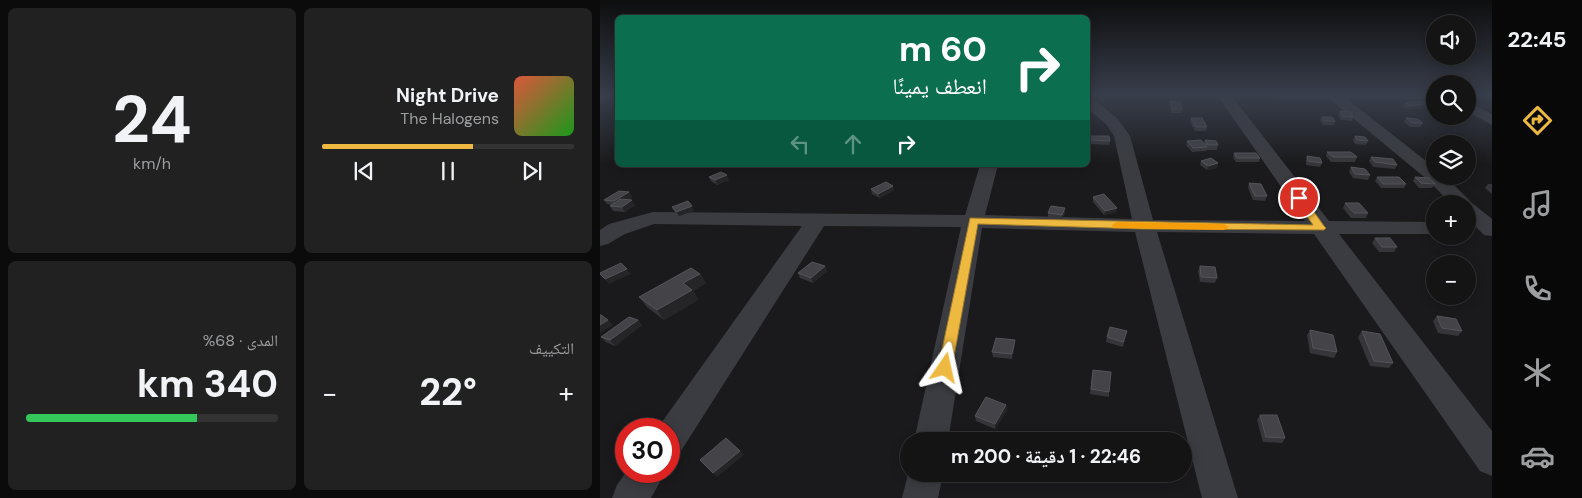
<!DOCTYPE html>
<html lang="ar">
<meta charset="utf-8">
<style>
body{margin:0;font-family:"DM Sans","Noto Naskh Arabic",sans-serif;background:#212122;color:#f1f3f6;direction:rtl;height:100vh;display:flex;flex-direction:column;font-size:19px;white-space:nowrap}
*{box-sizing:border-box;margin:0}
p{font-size:16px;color:#9d9ea0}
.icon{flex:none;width:28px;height:28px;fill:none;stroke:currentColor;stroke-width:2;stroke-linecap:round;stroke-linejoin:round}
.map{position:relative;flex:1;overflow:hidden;direction:ltr}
.panel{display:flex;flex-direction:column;gap:8px;padding:8px;background:#0b0b0c;width:600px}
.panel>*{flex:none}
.banner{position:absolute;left:15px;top:15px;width:475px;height:152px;border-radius:8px;box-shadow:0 2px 12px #0003,0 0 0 1px #333334;direction:rtl;background:#0b6e4f;color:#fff;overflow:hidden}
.controls{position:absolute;left:826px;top:15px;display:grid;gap:10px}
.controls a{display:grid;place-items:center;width:50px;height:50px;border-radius:50%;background:#141415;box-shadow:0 2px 12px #0003,0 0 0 1px #333334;font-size:25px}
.speed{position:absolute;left:15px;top:418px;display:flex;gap:10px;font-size:25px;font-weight:700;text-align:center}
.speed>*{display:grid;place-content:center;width:65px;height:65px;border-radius:50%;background:#141415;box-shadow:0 2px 12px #0003,0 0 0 1px #333334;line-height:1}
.speed .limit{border:8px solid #d22;background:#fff;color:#111}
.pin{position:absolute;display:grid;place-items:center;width:42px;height:42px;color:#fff;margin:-21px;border:2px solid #fff;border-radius:50%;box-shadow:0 1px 5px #0007}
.me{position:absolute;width:55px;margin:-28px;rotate:11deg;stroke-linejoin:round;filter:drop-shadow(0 0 4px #0008)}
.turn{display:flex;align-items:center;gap:18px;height:105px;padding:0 20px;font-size:22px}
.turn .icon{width:65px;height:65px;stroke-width:2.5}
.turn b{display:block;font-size:35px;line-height:42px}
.lanes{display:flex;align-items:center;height:48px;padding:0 20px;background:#0003;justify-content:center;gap:25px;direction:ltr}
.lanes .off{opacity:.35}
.big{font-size:38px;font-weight:700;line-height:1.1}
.panel .tile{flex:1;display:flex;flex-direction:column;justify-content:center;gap:8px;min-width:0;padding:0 18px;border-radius:8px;background:#212122}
.panel .dial{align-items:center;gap:0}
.dial b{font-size:65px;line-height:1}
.song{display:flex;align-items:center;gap:15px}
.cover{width:60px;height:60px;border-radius:8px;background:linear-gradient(135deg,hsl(10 70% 55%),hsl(120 70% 35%))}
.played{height:5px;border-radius:2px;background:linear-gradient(90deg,#eeb940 60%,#333334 60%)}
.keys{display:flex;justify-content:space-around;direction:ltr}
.heat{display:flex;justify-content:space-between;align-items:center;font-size:28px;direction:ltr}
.charge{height:8px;border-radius:4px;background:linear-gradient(90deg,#34c759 68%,#333334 0)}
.panel .tiles{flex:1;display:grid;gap:8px;grid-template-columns:repeat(2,1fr)}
.trip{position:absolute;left:300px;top:432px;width:292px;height:50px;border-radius:25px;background:#141415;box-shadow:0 2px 12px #0003,0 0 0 1px #333334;font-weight:700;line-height:50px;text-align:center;direction:rtl}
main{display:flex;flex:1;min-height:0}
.tab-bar{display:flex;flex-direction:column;width:90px;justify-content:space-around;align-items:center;background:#080808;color:#9d9ea0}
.tab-bar .icon{width:35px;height:35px}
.tab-bar .active{color:#eeb940}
.tab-bar b{font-size:22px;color:#f1f3f6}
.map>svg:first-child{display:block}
</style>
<main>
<nav class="tab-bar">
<b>22:45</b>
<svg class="icon active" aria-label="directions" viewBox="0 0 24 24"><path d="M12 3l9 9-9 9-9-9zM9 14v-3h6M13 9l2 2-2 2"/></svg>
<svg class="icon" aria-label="music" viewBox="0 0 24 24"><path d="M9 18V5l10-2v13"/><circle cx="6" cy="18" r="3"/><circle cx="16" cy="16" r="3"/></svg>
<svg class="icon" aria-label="phone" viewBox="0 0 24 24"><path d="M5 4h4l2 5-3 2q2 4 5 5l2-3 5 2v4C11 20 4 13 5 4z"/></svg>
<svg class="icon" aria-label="climate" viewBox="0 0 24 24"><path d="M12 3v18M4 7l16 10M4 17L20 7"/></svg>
<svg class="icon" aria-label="car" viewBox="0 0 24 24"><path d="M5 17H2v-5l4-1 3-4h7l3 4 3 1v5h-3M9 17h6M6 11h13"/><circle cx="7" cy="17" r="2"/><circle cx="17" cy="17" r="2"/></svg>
</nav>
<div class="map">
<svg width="892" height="498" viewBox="0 0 892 498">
<rect width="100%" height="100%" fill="#1a1a1c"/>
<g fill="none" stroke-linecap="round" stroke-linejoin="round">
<g fill="#3b3c41" fill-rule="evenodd">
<path d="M617,95H631L729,221L835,222V234H739L892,431V476L880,471L714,234L557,232L638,498H602L535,232L382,228L348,441H314L361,227L224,226L81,451L69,456V429H57L202,226L54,224L25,234L8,244L0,246V230L9,224L53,212L365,215L380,165H398L385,215L532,219L514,136L506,124L488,109V98L493,99L517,118L530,136L553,220L705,221Z"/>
<path d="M671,95H835V99H747L835,168V176H845L872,203L892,219V236L884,235L868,219V204H851L829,181L730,99H678Z"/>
<path d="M868,102L892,114V125L868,112Z"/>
<path d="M309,470V474H343L338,498H302Z"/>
<path d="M27,471H66L51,498H12L17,485Z"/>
</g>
</g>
<g fill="#36363a">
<path d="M570,101L582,109L581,113H571L570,105Z"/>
<path d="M805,103L827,104L825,108L809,109L803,107Z"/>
<path d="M740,111L753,117L752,121L741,120L738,115Z"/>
<path d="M840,116L856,122L854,126L845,125L838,120Z"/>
<path d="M722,117L735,121L734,125H723L720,120Z"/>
<path d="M591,118L607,127L606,131H595L590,122Z"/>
<path d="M806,118L823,123L820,127H810L804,122Z"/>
<path d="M490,136L510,141L509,145L490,144Z"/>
<path d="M755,136L768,141L766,145L755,144L753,140Z"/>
<path d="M605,140L618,145L617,150H607L606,151L592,152L586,145L587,141L604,143Z"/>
<path d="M727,152L757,157L755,162H731L726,156Z"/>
<path d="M634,153L660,158L659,162H636L633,157Z"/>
<path d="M707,156L722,163L720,167L706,165V160Z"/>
<path d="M771,157L797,165L795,169L773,167L769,161Z"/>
<path d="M601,161L618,163L617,168L607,170L600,165Z"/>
<path d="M751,167L770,175L768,180L753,178L749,172Z"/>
<path d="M109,177L129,180L117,185L111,181Z"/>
<path d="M777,177L806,184L804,188H781L775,181Z"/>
<path d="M815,177L835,184L832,188H819L813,181Z"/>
<path d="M649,183L667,196L665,201L653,200L648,188Z"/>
<path d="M888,184H892V194L885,188Z"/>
<path d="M271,189L294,190L280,198L272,194Z"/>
<path d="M29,192L32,197L27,200L35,205L25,212L13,211L10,206L12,205L7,204L4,200Z"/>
<path d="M493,197L516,212L504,215L493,202Z"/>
<path d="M745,203L768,213L766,218H751L743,208Z"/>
<path d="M448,213H465L462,219L448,217Z"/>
<path d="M775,238L797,247L794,252H779L772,243Z"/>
<path d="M225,266L227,271L213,283L200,278L198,273Z"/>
<path d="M600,266L617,278L615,283L600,282L598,271Z"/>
<path d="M100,274L106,283L93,291L98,300L64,320L47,307L39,297Z"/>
<path d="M837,316L862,331L858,336L838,333L833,321Z"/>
<path d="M38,320L42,325L15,346L6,342L1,337Z"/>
<path d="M710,330L737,352L734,358L710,353L707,335Z"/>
<path d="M762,331L793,363L789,368L770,366L758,337Z"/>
<path d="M526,336L523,347L506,342L507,337Z"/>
<path d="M415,345L412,359L393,357L392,352Z"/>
<path d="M493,370L509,392V397L490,394Z"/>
<path d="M406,405L407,410L395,429L376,421L375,416Z"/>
<path d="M660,415L685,438L682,443L663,442L657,420Z"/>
</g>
<g fill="#252528">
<path d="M6,97L8,101L0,104V99Z"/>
<path d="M827,104L825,108L809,109L811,106Z"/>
<path d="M618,163L617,168L607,170L608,166Z"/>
<path d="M127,175L129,180L117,185L115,180Z"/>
<path d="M293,186L294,190L280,198L278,194Z"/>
<path d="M29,192L32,197L18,206L14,201Z"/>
<path d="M32,200L35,205L25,212L22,207Z"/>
<path d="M92,206L94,211L79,216L76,212Z"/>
<path d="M465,208V213L462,219V215Z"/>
<path d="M517,208L516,212L504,215L505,211Z"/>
<path d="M225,266L227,271L213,283L211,278Z"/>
<path d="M27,269L31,274L9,284L5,279Z"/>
<path d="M100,274L106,283L93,291L98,300L64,320L57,310L83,283Z"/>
<path d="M8,320L13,325L0,333V325Z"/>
<path d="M38,320L42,325L15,346L10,340Z"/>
<path d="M415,340V345L412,359V354Z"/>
<path d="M406,405L407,410L395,429V424Z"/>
<path d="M140,451L144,455L117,477L113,473Z"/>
</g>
<g fill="#434348" stroke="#53555a">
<path d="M0,96L6,97L0,99Z"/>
<path d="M570,101L580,102L582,109H572Z"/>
<path d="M821,101L827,104L811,106L805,103Z"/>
<path d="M740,111L751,112L753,117L742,116Z"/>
<path d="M840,116L850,117L856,122L847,121Z"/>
<path d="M722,117H732L735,121H724Z"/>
<path d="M591,118H602L607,127H596Z"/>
<path d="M806,118L817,119L823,123H812Z"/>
<path d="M490,136H509L510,141L490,140Z"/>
<path d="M755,136L765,137L768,141L757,140Z"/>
<path d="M601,140L607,147L593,148L587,141Z"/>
<path d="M605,140L616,141L618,145H607Z"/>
<path d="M727,152H751L757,157H733Z"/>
<path d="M634,153H656L660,158H637Z"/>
<path d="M707,156L720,158L722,163L708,161Z"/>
<path d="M771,157L793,159L797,165L775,162Z"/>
<path d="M611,158L618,163L608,166L601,161Z"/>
<path d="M751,167L765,169L770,175L755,174Z"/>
<path d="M121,172L127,175L115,180L109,177Z"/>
<path d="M777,177H799L806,184H783Z"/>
<path d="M815,177L829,178L835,184L821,183Z"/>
<path d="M286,182L293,186L278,194L271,189Z"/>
<path d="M649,183L661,184L667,196H655Z"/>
<path d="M19,191L29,192L14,201L4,200Z"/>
<path d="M504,194L517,208L505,211L493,197Z"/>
<path d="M20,199L32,200L22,207L10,206Z"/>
<path d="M88,201L92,206L76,212L72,207Z"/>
<path d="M847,201L859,203V204H848Z"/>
<path d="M745,203H759L768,213H754Z"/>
<path d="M451,206L465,208L462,215L448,213Z"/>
<path d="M775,238H790L797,247H782Z"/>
<path d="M212,262L225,266L211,278L198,273Z"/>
<path d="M21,263L27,269L5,279L0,274V273Z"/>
<path d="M600,266L615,267L617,278L601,277Z"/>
<path d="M91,268L100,274L83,283L92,290L57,310L39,297Z"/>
<path d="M0,315H1L8,320L0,325Z"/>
<path d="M837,316L856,319L862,331L842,328Z"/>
<path d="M29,317L38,320L10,340L1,337Z"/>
<path d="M510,327L527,331L523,342L507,337Z"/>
<path d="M710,330L733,335L737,352L713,348Z"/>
<path d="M762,331L780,334L793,363L774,361Z"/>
<path d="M396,338L415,340L412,354L392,352Z"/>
<path d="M493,370L511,372L509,392L491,389Z"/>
<path d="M386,397L406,405L395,424L375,416Z"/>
<path d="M660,415H677L685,438L666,437Z"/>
<path d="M126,438L140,451L113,473L100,460Z"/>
</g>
<linearGradient id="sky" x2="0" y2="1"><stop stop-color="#0e0e0f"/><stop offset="0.58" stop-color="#383e4b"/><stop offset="1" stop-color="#383e4b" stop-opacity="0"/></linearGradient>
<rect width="892" height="164" fill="url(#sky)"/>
<path fill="#eeb940" stroke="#9b782a" d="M699,195L703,196L724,226L726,228L724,230L544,229L378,224L352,368L350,372L345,374L340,372L338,368L370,218L713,225L694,198Z"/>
<path fill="#f59e0b" d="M517,222L624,224L629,227L624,230L513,228L512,225Z"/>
</svg>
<div class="controls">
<a><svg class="icon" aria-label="sound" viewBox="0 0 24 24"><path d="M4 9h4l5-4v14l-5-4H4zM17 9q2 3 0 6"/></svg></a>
<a><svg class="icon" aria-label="search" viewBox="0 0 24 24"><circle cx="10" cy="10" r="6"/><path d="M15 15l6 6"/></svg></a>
<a><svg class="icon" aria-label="layers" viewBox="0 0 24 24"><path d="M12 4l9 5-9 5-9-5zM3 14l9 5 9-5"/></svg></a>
<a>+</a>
<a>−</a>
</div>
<div class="speed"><div class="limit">30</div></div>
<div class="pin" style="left:699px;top:198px;background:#d93025"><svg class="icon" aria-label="arrive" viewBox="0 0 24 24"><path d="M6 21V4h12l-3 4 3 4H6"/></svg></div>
<svg class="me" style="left:345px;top:368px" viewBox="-20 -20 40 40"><path d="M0-17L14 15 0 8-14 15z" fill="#eeb940" stroke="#fff" stroke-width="4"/></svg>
<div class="trip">22:46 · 1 دقيقة · 200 m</div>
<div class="banner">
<div class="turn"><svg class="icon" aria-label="right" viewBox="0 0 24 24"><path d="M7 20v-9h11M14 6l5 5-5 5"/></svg><div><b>60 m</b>انعطف يمينًا</div></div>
<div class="lanes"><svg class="icon off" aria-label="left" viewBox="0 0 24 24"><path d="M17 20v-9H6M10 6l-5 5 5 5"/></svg><svg class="icon off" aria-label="ahead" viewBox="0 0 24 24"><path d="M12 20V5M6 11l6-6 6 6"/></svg><svg class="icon" aria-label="right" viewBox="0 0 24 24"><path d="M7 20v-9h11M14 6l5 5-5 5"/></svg></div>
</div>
</div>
<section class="panel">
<div class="tiles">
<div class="tile">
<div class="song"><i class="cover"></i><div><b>Night Drive</b><p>The Halogens</p></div></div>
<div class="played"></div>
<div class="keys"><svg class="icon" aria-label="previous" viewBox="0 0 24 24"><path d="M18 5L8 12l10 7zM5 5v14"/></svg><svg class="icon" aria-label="pause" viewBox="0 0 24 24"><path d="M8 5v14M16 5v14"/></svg><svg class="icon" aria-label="next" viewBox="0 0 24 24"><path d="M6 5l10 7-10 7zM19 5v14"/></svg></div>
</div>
<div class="tile dial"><b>24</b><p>km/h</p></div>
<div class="tile"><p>التكييف</p>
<div class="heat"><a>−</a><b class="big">22°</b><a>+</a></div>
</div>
<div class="tile"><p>المدى · 68%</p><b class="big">340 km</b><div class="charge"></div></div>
</div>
</section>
</main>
